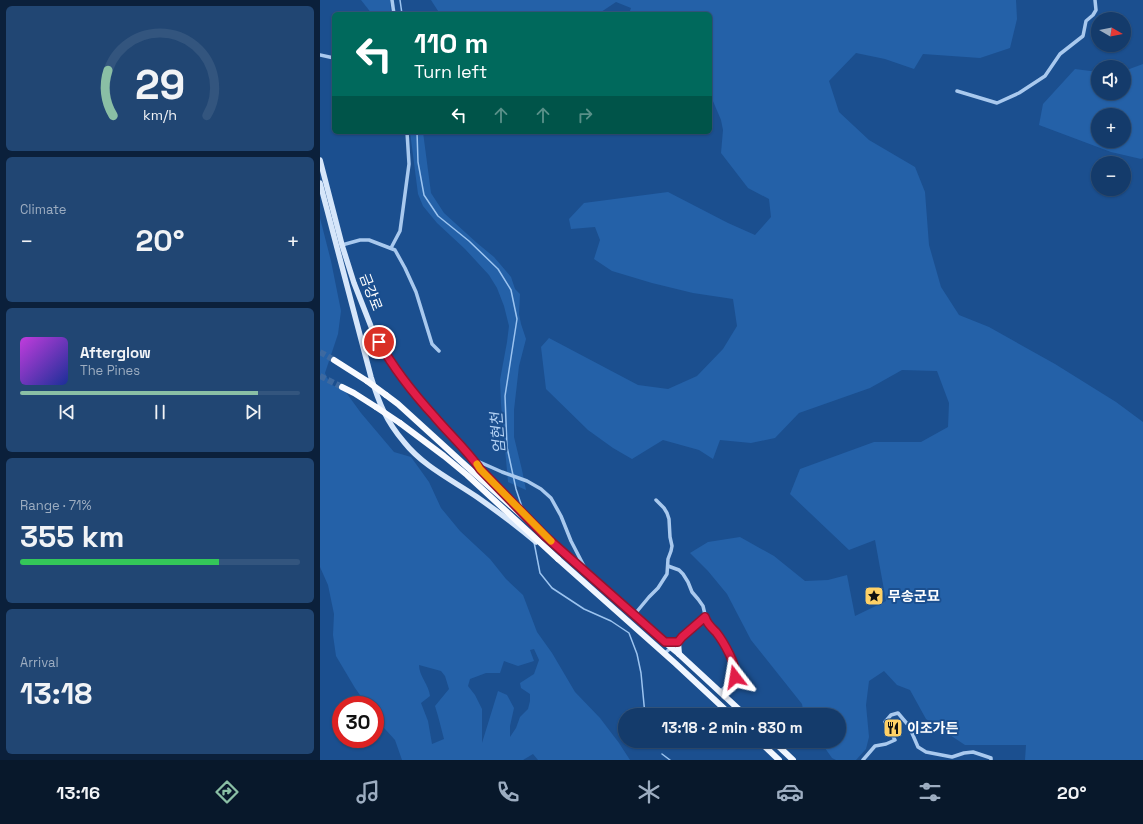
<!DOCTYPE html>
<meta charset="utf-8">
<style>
body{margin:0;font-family:"Space Grotesk","Noto Sans KR",sans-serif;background:#214673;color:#f1f3f6;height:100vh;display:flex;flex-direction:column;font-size:15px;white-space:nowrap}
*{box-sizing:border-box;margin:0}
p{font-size:13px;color:#9dadc1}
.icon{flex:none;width:22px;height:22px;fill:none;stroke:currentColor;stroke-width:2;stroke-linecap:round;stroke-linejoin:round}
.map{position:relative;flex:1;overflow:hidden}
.sheet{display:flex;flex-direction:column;gap:6px;padding:6px;background:#0b203b;width:320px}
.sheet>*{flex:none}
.banner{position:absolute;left:12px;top:12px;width:380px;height:122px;border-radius:6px;box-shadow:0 1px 3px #0004,0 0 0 1px #33557e;background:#00695c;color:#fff;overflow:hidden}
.needle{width:26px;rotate:99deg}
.buttons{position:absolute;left:771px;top:12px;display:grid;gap:8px}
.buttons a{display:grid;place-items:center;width:40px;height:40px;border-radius:50%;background:#143b6b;box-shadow:0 1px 3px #0004,0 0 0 1px #33557e;font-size:20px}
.speed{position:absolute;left:12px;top:696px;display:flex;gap:8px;font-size:20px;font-weight:700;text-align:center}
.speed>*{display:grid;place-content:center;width:52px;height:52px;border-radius:50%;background:#143b6b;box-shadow:0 1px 3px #0004,0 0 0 1px #33557e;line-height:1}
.speed .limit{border:6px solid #d22;background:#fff;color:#111}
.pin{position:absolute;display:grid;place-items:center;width:34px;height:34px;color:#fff;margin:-17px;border:2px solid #fff;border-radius:50%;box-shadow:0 1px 4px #0007}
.me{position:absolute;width:44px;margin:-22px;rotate:346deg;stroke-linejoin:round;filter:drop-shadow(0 0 3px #0008)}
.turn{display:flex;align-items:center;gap:14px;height:84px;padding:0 16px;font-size:18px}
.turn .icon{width:52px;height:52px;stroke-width:2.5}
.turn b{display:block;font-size:28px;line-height:34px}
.lanes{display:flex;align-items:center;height:38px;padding:0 16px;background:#0003;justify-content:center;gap:20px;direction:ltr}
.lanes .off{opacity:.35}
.big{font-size:30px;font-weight:800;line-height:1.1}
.sheet .widget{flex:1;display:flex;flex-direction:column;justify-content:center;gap:6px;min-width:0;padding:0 14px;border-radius:6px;background:#214673}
.sheet .dial{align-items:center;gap:0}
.dial svg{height:104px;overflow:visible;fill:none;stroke:#33557e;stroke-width:7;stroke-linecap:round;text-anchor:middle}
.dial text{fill:#f1f3f6;stroke:none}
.song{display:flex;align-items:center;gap:12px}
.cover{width:48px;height:48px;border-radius:6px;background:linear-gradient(135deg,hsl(290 70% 55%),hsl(230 70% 35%))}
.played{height:4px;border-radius:2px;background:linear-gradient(90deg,#8abfa5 85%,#33557e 85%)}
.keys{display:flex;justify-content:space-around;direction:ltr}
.heat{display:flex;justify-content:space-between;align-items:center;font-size:22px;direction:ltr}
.charge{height:6px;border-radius:3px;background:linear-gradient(90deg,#34c759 71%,#33557e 0)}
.trip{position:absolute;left:298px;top:708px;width:228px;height:40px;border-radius:20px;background:#143b6b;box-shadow:0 1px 3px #0004,0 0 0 1px #33557e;font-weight:800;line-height:40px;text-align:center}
.menu{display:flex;height:64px;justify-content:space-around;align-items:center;background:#08182b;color:#9dadc1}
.menu .icon{width:28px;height:28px}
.menu .current{color:#8abfa5}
.menu b{font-size:18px;color:#f1f3f6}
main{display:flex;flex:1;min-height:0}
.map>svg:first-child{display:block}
</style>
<main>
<section class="sheet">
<div class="widget dial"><svg viewBox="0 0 100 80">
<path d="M14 69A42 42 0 1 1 86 69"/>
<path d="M14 69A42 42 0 0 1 10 34" stroke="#8abfa5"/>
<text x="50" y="56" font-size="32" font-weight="700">29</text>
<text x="50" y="72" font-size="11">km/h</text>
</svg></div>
<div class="widget"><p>Climate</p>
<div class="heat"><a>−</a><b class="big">20°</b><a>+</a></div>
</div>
<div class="widget">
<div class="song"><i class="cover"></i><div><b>Afterglow</b><p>The Pines</p></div></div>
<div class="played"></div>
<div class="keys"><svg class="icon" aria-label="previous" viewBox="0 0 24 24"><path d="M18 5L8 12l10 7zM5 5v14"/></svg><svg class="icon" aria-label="pause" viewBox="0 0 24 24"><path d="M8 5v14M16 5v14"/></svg><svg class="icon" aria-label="next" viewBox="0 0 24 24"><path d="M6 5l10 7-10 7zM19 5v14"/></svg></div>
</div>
<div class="widget"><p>Range · 71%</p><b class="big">355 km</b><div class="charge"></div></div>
<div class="widget"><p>Arrival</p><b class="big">13:18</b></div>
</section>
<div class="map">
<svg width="823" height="760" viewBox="0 0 823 760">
<rect width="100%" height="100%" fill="#1b4f8f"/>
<g fill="#2461a8" fill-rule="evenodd">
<path d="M41,0H70L71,14H52Z"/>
<path d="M111,0H696L697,19L690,48L660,58L603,54L594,69L565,59L536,53L509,81L519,112L549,140L595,167L605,192L609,245L621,287L639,315L669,327L735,364L796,402L823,422V760H705L706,745H645L606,719L590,690L577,685L564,671L549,681L546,705L549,737L546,749L536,760H516L512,758L500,741H519V715H484L482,704L431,640L407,594L388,571L370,553L388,542L420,537L454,556L485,581L508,580L527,575L535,616L566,601L555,540L529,550L470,494L480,469L554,442H601L628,427L629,403L617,371L582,370L550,388L479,413L455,438L431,443L400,440L393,459L379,450L343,440L312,459L293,448L268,430L226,389L221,347L229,338L318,385L348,389L377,376L403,349L417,326L413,299L373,293L332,283L292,271L274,259L280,240L275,227L251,229L249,219L264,203L348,192L408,223L435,235L451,217L449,199L428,188L401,153L403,130L401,120L390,94V14H309L311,8L296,2L278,14H120Z"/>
<path d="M823,64V158L821,159L791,152L719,125L723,104L755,69L778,72V93H804V71ZM778,115H804V141H778Z"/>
<path d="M90,132H103L111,193L124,213L157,243L174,257L191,277L195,289L200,294L199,314L201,324L206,339L199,366L194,410V437L202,470L206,490L188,482L181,404L180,380L187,342L189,326L184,306L177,288L169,275L145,249L117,223L103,206L98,194Z"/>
<path d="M0,218L11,261L21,311L18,334L5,373L10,384L25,391L41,413L74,452L91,457L109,482L121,508L140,531L170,559L186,579L203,595L217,632L232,653L255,692L280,718L299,743L310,760H218L213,754L203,760H82L75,740L55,718V705H47L35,688L16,656L13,635L14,614L8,585L0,567ZM214,649L219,660L214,674L200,683L201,688L210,694V701L208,709L200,717L196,728L190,737V726L194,708L187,695L178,691L162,743V709L155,695L148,686L150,679L166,673H180L184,661L198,666L214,661L210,650ZM99,665L121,671L125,676L129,689L115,706L118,716L124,739L112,744L108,721L101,703L110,696C109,685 99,676 99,665Z"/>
</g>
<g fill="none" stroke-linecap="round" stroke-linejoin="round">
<g stroke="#9cc4f0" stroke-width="1.5">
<path d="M80,0L82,14"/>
<path d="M97,132L98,162L104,195L118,216L149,241L178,269L191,290L197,319L185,396L187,447L196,489L203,510"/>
<path d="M214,542L220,573L232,588L264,609L291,621L309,633L317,654L321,673L325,715"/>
<path d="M331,741L332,745"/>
<path d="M342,754L350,760"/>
</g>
<g stroke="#3d69a0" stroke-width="6" stroke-dasharray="6 3" stroke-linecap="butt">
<path d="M0,352L14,360"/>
<path d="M0,376L22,387"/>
</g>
<g stroke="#a9c9ee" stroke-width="3.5">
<path d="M72,0L74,14"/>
<path d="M0,55L14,58"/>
<path d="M637,91L677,103L699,93L725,76L740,54L763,36L766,21L773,15L776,10L775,0"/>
<path d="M22,245L40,240H49L75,250L85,268L96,292L112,344L119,351"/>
<path d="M71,248L80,231L83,209L89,164L87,132"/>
<path d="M155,460L182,472L207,481L221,489L231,498L241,516L251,541L266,570"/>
<path d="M348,566L359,570L363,574L368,582L372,592L378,599L383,606L387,623L400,638L414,666L416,673L415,677L400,692"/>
<path d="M314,615L329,597L338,588L347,574L348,559L351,551L352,546L350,537L349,519L347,513L344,508L336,500"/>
<path d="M344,654L385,617"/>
<path d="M543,760L555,746L566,744L575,740L565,722L571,715L578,713L589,726L598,747L606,752L632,757L644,753L653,752L671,758V760"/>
</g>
<g stroke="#d6e6fa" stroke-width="5.5">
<path d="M0,160L22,245L34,283L52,329L69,360L85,382L99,400L153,458L160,469L202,512"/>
<path d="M0,183L51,377C59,403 66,421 84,442C103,466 132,480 157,497C177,511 197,526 216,542"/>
</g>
<g stroke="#f0f6ff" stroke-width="6">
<path d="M225,536L337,636L359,654L425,715"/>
<path d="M238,559L355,663L411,715"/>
<path d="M345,642H358L359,654"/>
<path d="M439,741L459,760"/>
<path d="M453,741L473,760"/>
</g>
<g stroke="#f8faff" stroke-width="6">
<path d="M14,360L47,381"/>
<path d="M22,387L34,393L56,407"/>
<path d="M66,395L78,404L145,465L225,536"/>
<path d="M80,423L124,456L147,475L238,559"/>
</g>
<g stroke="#f8faff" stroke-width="6">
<path d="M47,381L66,395"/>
<path d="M56,407L80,423"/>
</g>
</g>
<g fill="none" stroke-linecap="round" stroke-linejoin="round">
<g stroke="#92132f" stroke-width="10">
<path id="route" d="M59,342C74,369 93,393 114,416C129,434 147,450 160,469L225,536L345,642H358L362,637L385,617C387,624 391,627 396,632C403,641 418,666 415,677"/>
</g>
<use href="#route" stroke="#e11d48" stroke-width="7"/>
<path stroke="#f59e0b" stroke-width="7" d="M157,464L160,469L231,541"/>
</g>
<defs>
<g id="sight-square" transform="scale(1)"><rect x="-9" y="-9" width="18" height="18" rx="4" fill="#ffd166" stroke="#1b4f8f"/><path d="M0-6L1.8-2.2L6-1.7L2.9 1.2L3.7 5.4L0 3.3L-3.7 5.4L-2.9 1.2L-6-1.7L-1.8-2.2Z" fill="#111"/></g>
<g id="restaurant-square" transform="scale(1)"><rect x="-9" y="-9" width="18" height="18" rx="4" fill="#ffd166" stroke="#1b4f8f"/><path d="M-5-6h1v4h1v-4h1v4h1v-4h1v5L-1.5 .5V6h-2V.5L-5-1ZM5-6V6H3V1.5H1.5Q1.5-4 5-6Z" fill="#111"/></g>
</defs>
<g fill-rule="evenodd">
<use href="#sight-square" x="554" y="596"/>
<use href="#restaurant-square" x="573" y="728"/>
</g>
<g text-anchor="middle" stroke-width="4" stroke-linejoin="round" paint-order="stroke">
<g font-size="14" fill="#fff" stroke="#1b4f8f">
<text transform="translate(51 292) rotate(69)" y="5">금강로</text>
</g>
<g font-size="14" font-weight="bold" fill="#fff" stroke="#1b4f8f" text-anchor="start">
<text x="568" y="601">무송군묘</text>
<text x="587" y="733">이조가든</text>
</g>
<g font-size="15" font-style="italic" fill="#b5d3f5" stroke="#1b4f8f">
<text transform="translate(178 433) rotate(-95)" y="5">엄현천</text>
</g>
</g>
</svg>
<div class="buttons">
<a><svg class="needle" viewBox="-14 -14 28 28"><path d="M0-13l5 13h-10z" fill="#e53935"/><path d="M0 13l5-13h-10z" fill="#9dadc1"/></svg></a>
<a><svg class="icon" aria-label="sound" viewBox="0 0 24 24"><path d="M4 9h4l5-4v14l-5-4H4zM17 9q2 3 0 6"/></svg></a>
<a>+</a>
<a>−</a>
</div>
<div class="speed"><div class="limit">30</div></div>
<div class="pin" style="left:59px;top:342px;background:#d93025"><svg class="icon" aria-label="arrive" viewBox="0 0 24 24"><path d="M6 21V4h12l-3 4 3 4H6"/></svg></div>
<svg class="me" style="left:415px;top:677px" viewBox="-20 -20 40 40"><path d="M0-17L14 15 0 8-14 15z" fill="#e11d48" stroke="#fff" stroke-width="4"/></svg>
<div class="trip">13:18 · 2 min · 830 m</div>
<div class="banner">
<div class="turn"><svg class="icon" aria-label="left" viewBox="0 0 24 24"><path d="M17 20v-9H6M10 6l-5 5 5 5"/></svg><div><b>110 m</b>Turn left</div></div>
<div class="lanes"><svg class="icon" aria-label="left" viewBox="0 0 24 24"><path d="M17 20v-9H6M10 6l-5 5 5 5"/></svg><svg class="icon off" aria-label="ahead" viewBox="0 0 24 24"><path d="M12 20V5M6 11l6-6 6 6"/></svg><svg class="icon off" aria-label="ahead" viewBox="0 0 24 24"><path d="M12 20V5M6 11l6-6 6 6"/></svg><svg class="icon off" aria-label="right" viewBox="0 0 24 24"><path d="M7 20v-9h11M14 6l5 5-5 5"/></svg></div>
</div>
</div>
</main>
<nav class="menu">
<b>13:16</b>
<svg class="icon current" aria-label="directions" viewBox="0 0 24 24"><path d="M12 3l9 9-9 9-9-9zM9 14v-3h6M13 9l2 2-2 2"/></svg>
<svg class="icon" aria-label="music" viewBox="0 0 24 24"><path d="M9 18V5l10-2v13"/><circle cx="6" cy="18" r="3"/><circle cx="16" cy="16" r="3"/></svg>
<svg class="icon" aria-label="phone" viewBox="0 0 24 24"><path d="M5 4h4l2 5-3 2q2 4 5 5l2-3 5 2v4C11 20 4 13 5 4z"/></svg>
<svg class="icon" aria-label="climate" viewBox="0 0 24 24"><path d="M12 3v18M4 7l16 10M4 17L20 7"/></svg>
<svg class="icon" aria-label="car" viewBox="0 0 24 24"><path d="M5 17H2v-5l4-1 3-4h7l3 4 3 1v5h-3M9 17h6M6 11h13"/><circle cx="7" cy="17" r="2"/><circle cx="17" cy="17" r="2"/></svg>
<svg class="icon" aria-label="filters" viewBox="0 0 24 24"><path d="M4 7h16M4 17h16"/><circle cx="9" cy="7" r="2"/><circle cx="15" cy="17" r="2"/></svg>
<b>20°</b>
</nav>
